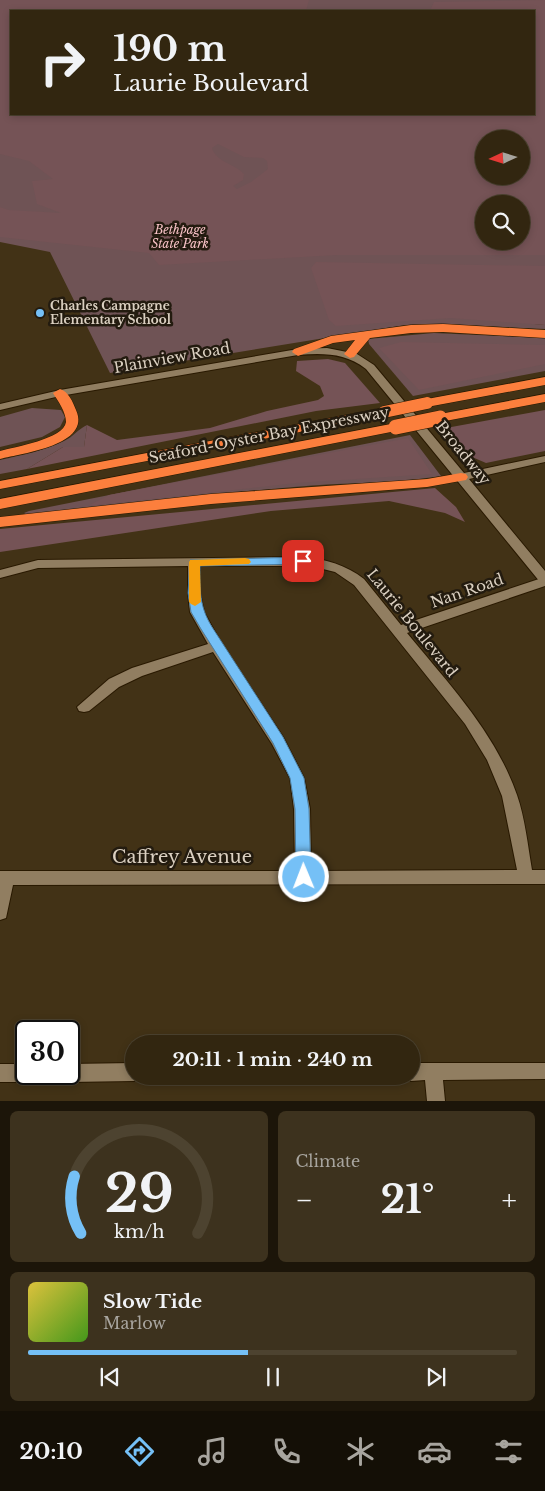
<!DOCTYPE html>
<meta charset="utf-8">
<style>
body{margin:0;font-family:"Libre Baskerville",serif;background:#3d321e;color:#f1f3f6;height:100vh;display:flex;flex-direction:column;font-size:19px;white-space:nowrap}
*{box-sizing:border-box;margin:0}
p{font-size:16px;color:#a8a59f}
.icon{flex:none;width:28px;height:28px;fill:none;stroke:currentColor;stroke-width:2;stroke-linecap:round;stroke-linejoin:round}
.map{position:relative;height:1101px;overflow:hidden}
.drawer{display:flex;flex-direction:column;gap:10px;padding:10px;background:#1c1509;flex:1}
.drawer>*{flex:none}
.top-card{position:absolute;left:10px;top:10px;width:525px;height:105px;border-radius:0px;box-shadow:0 2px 8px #0003,0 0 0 1px #4d4330;background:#322610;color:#f1f3f6;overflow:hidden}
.needle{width:32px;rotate:266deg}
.fabs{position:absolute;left:475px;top:130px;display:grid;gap:10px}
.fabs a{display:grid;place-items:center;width:55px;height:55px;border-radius:50%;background:#322610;box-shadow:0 2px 8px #0003,0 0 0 1px #4d4330;font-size:25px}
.speed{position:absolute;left:15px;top:1020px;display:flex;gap:10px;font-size:25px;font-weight:700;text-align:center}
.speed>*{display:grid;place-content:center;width:65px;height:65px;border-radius:50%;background:#322610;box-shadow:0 2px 8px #0003,0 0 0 1px #4d4330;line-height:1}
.speed .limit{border:2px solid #111;border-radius:8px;background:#fff;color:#111}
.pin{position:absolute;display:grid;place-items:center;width:42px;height:42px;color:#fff;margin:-21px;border-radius:10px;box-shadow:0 2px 8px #0006}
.me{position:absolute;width:55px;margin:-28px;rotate:359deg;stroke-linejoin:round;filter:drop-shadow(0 0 4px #0008)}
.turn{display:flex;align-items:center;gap:18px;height:105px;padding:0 20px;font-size:22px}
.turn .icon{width:65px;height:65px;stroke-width:2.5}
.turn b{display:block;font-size:35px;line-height:42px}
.big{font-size:38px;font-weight:700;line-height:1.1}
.drawer .widget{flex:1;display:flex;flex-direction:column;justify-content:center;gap:8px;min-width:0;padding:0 18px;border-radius:8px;background:#3d321e}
.drawer .dial{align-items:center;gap:0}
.dial svg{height:130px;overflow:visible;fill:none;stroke:#4d4330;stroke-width:7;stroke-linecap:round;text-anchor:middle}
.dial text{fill:#f1f3f6;stroke:none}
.song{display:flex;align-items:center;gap:15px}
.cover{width:60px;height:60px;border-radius:8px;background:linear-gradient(135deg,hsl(50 70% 55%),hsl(100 70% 35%))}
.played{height:5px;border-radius:2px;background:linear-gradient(90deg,#75c0f6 45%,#4d4330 45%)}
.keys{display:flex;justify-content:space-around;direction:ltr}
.heat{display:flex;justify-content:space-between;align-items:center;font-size:28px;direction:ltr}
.drawer .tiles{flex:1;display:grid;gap:10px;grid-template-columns:1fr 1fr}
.widget:last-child{grid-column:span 2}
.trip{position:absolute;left:125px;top:1035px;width:295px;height:50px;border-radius:25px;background:#322610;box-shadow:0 2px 8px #0003,0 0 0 1px #4d4330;font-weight:700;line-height:50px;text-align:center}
.tabs{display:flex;height:80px;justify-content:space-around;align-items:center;background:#140f06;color:#a8a59f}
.tabs .icon{width:35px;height:35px}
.tabs .selected{color:#75c0f6}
.tabs b{font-size:22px;color:#f1f3f6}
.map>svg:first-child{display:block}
</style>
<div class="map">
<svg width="545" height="1101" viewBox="0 0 545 1101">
<rect width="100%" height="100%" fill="#423216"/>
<g fill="#6f5355" fill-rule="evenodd">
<path d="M0,0H545V324H534L545,325V329L443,324L405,325L110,373L50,252L0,242ZM11,11H534V114H11ZM484,139H521V176H484ZM484,204H521V241H484Z"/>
<path d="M434,333L545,338V371L413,396L369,344L368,339Z"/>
<path d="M32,408L61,410L65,417L60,427L42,437L0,447V417Z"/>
<path d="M87,425L84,447H63L27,469L0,474V460C22,455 44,451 64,441C73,437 78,429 87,425Z"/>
<path d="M410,435L441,476C393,484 343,482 294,487C205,494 116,505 27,515L24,513L29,511Z"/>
</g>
<g fill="#755356" fill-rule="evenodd">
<path d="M0,0H309L306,11H11V114H534V11H430L434,2L545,0V255H337L159,265L149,253L0,237V207L9,210L61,213L37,204L32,181L53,179L29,161L0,154ZM484,139H521V176H484ZM218,144L244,157L263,158L267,161L268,169L251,182L237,189L233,186L243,180L244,174C235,164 216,162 212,148ZM484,204H521V241H484Z"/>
<path d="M316,262L545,266V325L451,318L336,326L329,320L311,268Z"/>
<path d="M401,342L545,345V364L419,390L379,348Z"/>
<path d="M328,359L345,363L380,403L316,411L27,469L63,447H84L87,425L117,440L210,428L267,411L318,400L324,396L320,386L296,371L297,361Z"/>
<path d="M545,410V451L486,463L465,454L446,428Z"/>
<path d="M408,438L432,474L296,483L88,506L109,495Z"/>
<path d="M435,488L456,507L465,522L445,513L389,501L271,511L0,552V529Z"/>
</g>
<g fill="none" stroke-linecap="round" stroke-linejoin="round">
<g stroke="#291900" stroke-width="2">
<g id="street">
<path d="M303,557C326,559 346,565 364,579L401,625L545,577V586L407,633C448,683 495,732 517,795C525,818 528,846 532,870H545V884L13,885L6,918L0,920V871H295L294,809L290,778L272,744L213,652L142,676L119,687L89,711L84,712L79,711L77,707L109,679L132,668L208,644L190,612L188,593V566L38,568L0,578V570L38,560ZM200,566H311L335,572L354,585L465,724L487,760L502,796L517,870L311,871L310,809L304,778L283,737L221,643L204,612L200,593Z"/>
<path d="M134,1063V1076H141L134,1081L69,1082L63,1079L60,1074H69V1064Z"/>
<path d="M411,1063H545V1079L443,1080L445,1101H427L425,1080L411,1081L404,1076H411Z"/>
<path d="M0,1064H26V1074H35L32,1079L26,1082H0Z"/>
</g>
</g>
<g stroke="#291900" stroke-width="2">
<path id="secondary" d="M327,348L357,354L374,365L464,473L545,456V462L469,479L545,571V583L540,582L366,369C345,353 324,353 298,355L60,396L0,410V404L60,390L298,349Z"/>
</g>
<g stroke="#291900" stroke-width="1">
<g id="highway">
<path d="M443,324L545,330V338L443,332L411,333L370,338L354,357L350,358L344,354L355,340L333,343L298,356L292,352L294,349L331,336L411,325Z"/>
<path d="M545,377V385L427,407L420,403L427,399Z"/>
<path d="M60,389C68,391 73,402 76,410C92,445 23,453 0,459V451C14,447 64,439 66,422C66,412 58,401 53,393Z"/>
<path d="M545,394V402L440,422L433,418L440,414Z"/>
<path d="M384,408L389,409L391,412L389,415L0,489V481Z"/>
<path d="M396,423L403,427L401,430L0,509V499Z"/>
<path d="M461,473L466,474L468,477L466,480L427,487L211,504L0,527V517L211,494L427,479Z"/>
</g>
</g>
<use href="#street" fill="#917e61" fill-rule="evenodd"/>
<use href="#secondary" fill="#917e61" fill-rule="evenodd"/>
<use href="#highway" fill="#fc7f3d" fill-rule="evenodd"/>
<g stroke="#291900" stroke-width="13" stroke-linecap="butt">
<path id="highway-bridge-far1" d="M384,412L427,403"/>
</g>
<g stroke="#291900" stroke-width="16" stroke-linecap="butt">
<path id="highway-bridge" d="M396,427L440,418"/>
</g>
<use href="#highway-bridge-far1" stroke="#fc7f3d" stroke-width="12"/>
<use href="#highway-bridge" stroke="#fc7f3d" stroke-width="15"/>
</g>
<path fill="#75c0f6" stroke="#4c7da0" d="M303,557L307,558L309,561L307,564L200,566C200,590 199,606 212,627L283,737L304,778L309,809L311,877L309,881L304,883L298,881L296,877L295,809L290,778L273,743L201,629L191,612L188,593L190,560Z"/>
<path fill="#f59e0b" d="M245,558L249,559L251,562L249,564L200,566L201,602L195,606L191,604L189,602V562L190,560Z"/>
<circle fill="#75c0f6" stroke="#231b0f" stroke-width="2" cx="40" cy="313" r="5"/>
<g text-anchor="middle" stroke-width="5" stroke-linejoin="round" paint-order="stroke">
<g font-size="12" font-style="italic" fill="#f9c3c7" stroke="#231b0f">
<text x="180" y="234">Bethpage<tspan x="180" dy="14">State Park</tspan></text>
</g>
<g font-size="12" font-weight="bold" fill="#dbd0c1" stroke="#231b0f" text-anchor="start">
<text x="50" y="310">Charles Campagne<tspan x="50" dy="14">Elementary School</tspan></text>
</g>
<g font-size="15" fill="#dbd0c1" stroke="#231b0f">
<text transform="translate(172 358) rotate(-10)" y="5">Plainview Road</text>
<text transform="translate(269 435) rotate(-11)" y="5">Seaford-Oyster Bay Expressway</text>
<text transform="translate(463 453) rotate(51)" y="5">Broadway</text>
<text transform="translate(467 591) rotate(-19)" y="5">Nan Road</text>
<text transform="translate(412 623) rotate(51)" y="5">Laurie Boulevard</text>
</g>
<g font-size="18" fill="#dbd0c1" stroke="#231b0f">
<text x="182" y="863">Caffrey Avenue</text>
</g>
</g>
</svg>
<div class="fabs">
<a><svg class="needle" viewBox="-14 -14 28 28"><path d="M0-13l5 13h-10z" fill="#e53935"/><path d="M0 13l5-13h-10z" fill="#a8a59f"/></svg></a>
<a><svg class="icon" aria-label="search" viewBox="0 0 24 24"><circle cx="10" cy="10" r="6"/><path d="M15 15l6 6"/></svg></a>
</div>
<div class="speed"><div class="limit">30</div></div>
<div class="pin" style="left:303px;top:561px;background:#d93025"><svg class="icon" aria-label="arrive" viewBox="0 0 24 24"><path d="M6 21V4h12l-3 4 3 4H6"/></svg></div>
<svg class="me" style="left:304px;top:877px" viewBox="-20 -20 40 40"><circle r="17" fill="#75c0f6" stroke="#fff" stroke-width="3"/><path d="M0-11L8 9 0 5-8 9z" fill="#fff"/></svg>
<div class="trip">20:11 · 1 min · 240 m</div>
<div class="top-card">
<div class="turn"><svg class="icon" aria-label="right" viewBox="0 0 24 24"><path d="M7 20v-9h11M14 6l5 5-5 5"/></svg><div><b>190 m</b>Laurie Boulevard</div></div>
</div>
</div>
<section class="drawer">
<div class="tiles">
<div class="widget dial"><svg viewBox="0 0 100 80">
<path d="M14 69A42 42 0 1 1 86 69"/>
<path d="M14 69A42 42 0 0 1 10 34" stroke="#75c0f6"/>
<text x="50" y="56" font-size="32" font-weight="700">29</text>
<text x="50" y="72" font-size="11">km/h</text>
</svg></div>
<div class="widget"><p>Climate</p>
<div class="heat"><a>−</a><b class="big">21°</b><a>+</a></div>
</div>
<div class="widget">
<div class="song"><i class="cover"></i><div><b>Slow Tide</b><p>Marlow</p></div></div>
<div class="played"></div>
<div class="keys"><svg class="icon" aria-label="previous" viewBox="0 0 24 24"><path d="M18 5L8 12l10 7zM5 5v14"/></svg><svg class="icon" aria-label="pause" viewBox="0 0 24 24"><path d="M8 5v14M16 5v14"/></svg><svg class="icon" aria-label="next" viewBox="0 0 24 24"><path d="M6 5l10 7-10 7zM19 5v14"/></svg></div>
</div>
</div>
</section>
<nav class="tabs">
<b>20:10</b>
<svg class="icon selected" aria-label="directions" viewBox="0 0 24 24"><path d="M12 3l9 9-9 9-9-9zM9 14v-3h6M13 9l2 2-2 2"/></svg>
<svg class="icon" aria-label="music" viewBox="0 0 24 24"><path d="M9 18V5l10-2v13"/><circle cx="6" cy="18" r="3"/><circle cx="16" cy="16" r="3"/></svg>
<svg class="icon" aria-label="phone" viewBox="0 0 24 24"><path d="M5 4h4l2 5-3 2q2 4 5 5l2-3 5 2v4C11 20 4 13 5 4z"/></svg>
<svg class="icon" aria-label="climate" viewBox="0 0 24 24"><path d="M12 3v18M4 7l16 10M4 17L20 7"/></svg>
<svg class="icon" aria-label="car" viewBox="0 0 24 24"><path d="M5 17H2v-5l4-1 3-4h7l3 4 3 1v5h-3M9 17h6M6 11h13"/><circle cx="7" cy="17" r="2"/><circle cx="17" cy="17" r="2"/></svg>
<svg class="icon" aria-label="filters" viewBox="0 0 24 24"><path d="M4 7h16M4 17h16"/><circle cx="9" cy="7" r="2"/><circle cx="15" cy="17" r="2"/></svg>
</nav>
